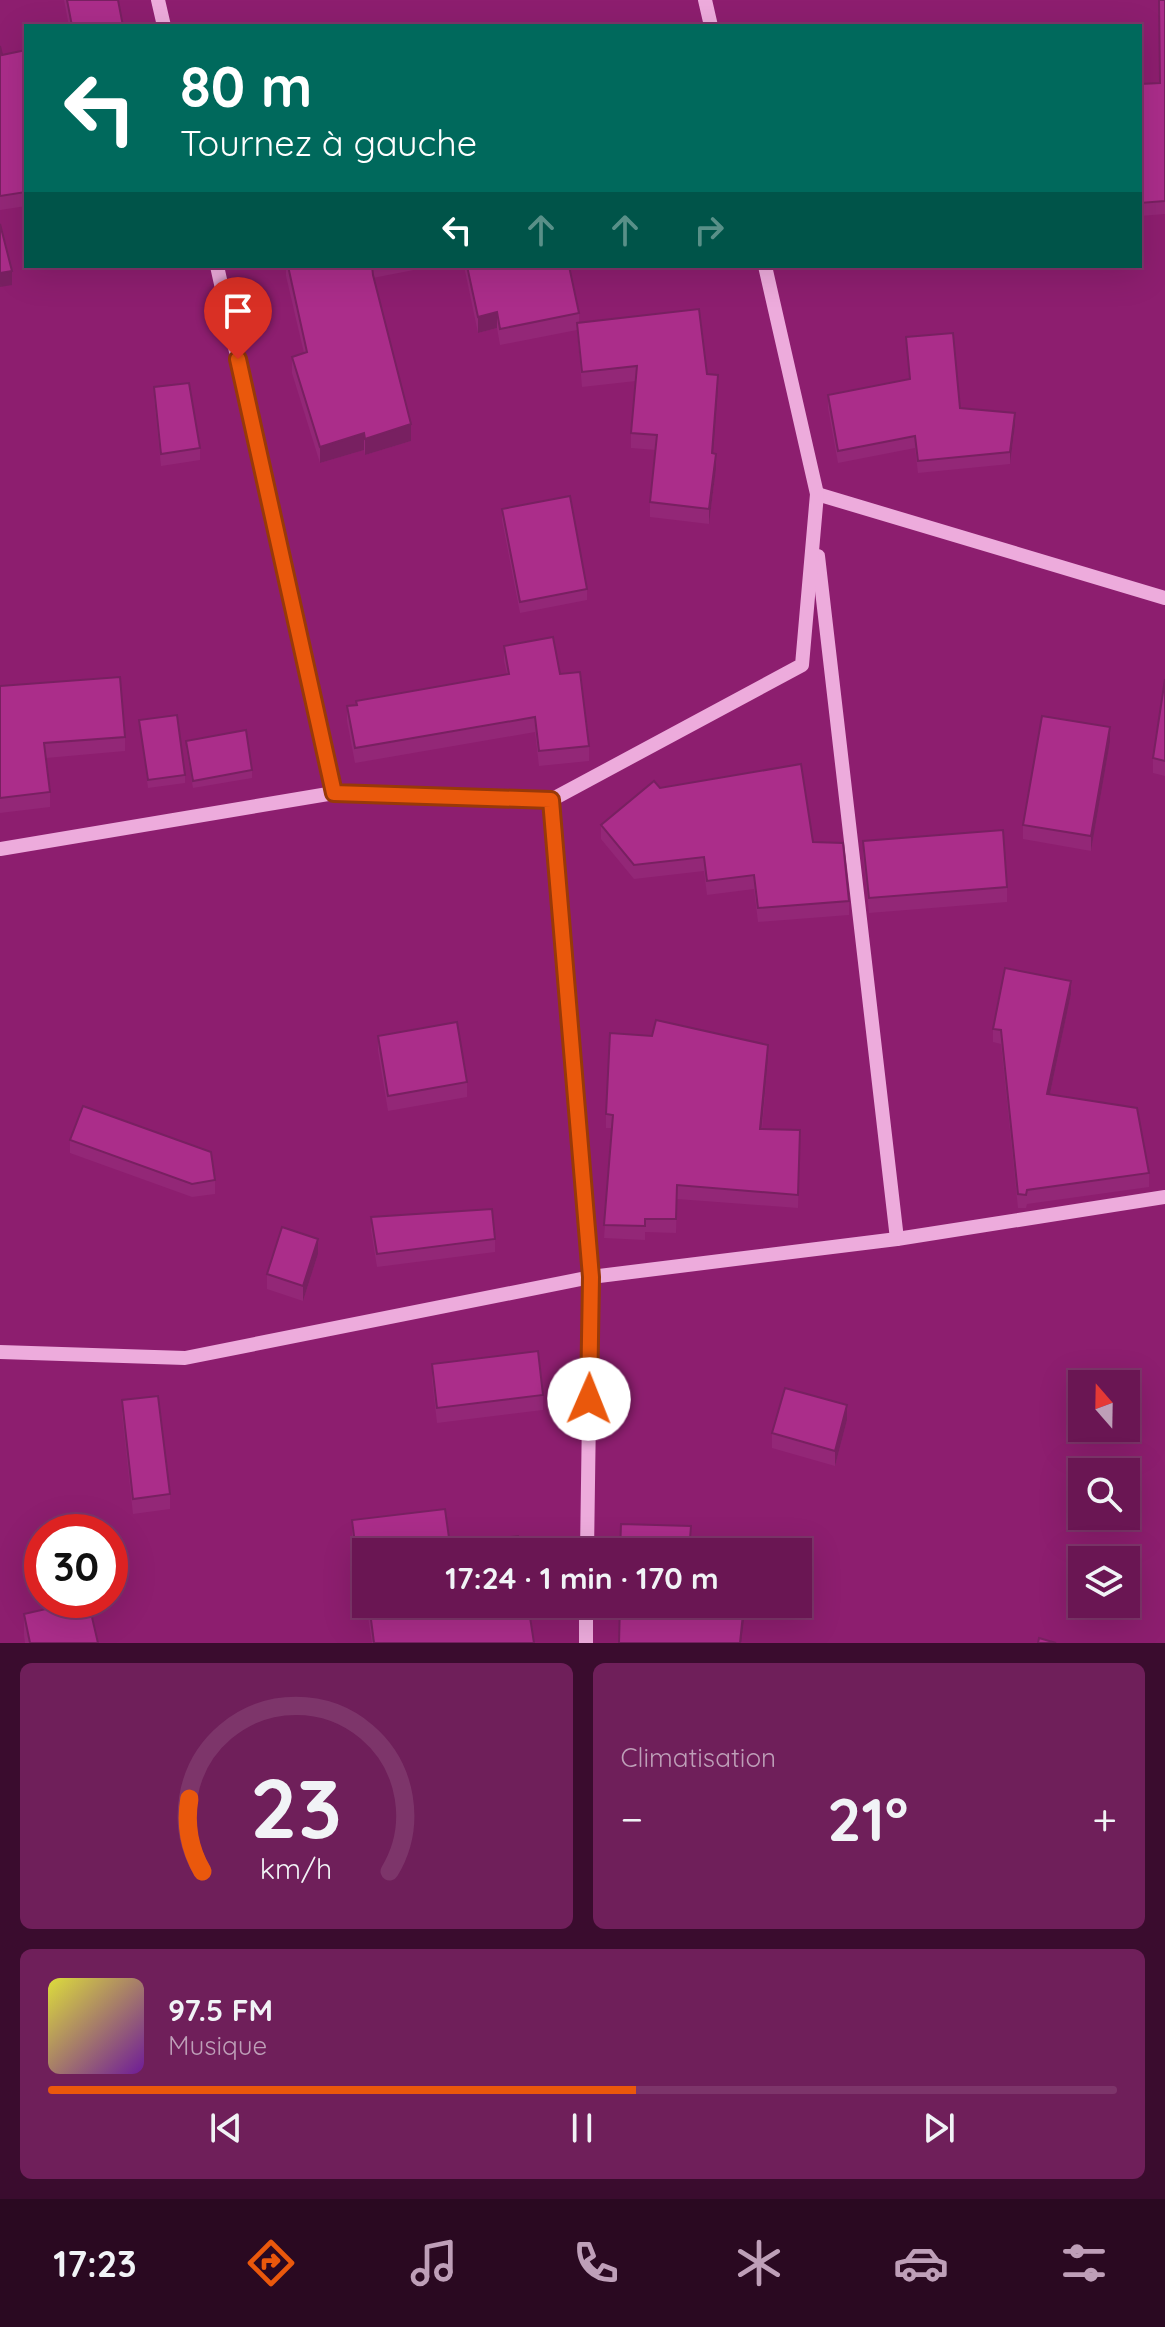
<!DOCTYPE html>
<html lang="fr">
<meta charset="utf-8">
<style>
body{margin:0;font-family:Quicksand,sans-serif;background:#6f1f5a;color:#f1f3f6;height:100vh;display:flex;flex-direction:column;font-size:30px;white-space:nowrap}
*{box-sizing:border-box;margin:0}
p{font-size:26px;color:#be9fb8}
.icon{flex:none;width:44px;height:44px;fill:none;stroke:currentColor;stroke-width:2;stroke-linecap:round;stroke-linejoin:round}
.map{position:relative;height:1643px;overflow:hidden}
.details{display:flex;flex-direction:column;gap:20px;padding:20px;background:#3a0c2e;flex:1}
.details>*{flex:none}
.banner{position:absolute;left:24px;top:24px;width:1118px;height:244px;border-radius:0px;box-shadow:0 8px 32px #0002,0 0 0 2px #7d356a;background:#00695c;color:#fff;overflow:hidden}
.needle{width:52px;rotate:340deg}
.controls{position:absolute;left:1068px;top:1370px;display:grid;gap:16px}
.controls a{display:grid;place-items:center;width:72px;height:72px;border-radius:0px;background:#6a1653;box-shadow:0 8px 32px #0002,0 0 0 2px #7d356a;font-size:40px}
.speed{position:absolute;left:24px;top:1514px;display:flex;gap:16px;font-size:40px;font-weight:700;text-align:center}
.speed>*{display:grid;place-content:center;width:104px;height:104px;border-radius:50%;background:#6a1653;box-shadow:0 8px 32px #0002,0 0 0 2px #7d356a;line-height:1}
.speed .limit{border:12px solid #d22;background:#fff;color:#111}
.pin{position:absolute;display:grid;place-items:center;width:68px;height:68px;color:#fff;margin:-82px -34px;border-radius:50% 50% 50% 0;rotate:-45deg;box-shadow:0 0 8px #0007}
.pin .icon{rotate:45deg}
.me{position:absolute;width:88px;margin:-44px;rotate:1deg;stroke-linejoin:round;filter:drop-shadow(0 0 6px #0008)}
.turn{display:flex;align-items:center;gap:28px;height:168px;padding:0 24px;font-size:36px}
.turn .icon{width:104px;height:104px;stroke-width:2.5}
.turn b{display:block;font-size:56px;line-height:68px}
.lanes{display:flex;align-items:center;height:76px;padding:0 24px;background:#0003;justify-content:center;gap:40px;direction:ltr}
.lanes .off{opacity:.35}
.big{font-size:60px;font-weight:700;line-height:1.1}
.details .card{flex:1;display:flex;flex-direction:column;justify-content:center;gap:12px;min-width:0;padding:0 28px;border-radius:12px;background:#6f1f5a}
.details .dial{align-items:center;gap:0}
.dial svg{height:208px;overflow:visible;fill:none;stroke:#7d356a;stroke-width:7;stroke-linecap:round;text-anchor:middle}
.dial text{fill:#f1f3f6;stroke:none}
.song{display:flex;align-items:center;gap:24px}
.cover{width:96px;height:96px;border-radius:12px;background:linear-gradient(135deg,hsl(60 70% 55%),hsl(280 70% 35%))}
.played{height:8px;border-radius:4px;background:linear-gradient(90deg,#ea580c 55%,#7d356a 55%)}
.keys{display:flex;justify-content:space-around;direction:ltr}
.heat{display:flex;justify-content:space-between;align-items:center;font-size:44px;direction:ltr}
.details .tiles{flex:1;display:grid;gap:20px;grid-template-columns:1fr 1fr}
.card:last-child{grid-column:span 2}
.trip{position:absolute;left:352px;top:1538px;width:460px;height:80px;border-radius:0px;background:#6a1653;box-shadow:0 8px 32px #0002,0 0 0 2px #7d356a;font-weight:700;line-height:80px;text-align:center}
.menu{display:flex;height:128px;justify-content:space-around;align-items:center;background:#2a0921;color:#be9fb8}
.menu .icon{width:56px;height:56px}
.menu .selected{color:#ea580c}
.menu b{font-size:36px;color:#f1f3f6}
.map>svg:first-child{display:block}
</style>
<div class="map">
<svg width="1165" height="1643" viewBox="0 0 1165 1643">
<rect width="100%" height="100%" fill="#8d1e6f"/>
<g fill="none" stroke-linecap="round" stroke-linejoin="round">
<g stroke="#edabdc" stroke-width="14">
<path d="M158,0L164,26"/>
<path d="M705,0L711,26"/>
<path d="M217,266L334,793"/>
<path d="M817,494L1165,598"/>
<path d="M818,556L897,1239"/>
<path d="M551,800L591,1277L587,1552"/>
<path d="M0,849L334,793L551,800L802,665L817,494L765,266"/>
<path d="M0,1352L185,1358L591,1277L897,1239L1165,1197"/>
<path d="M586,1643V1604"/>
</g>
</g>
<g fill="#932777">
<path d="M64,0H118L123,26H69Z"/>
<path d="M1165,0V214L1140,216V84L1160,83Z"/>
<path d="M0,46L2,55L26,50V206L0,210Z"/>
<path d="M286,266H434L373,278L411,441L365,455L364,450L320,463L292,373V357L304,353L286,276Z"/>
<path d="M464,266H569L579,313V323L707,374L718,390L713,454L716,469L709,524L650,517V502L656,450L631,448V433L636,381L582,387L577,330L500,345L497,328L478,333Z"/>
<path d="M906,337L960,408L1015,425L1010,464L918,473L915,448L838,463L828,408V395L909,379Z"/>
<path d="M154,387L200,448V460L161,466L154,399Z"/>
<path d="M502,509L587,589V600L520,613L502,520Z"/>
<path d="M504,646L560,674L589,746V761L539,766L535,732L355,763L347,721V706L507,674L504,661Z"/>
<path d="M1165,679V776L1153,773V758Z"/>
<path d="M0,686L125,737V751L46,758L50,792V807L0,813Z"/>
<path d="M139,720L185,775V783L148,788Z"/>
<path d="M186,741L252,770V778L193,788L186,748Z"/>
<path d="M1110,742L1091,851L1023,839V825Z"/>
<path d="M660,788L813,842L849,901V915L758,922L754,889L707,895L704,871L634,879L601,839V825Z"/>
<path d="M863,841L1007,887V902L869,913L863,856Z"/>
<path d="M1071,994L1050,1094L1149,1173V1187L1027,1204L1026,1208H1018L1001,1044L993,1042V1029Z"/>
<path d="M378,1036L467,1082V1097L388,1111L378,1051Z"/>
<path d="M768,1059L762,1129L800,1130L798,1208L677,1199L676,1233L645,1232V1240L604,1238L612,1128H606V1114Z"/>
<path d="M70,1140L215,1180V1194L192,1197L70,1153Z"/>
<path d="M371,1217L495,1239V1252L377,1267L371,1230Z"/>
<path d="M318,1254L303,1301L267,1289V1274Z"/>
<path d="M432,1364L543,1395V1410L437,1423L432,1379Z"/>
<path d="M122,1400L170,1494V1509L133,1514L122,1414Z"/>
<path d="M847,1420L835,1466L772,1448V1433Z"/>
<path d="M352,1520L450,1545L520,1552H366V1601V1598L360,1599L352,1535Z"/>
<path d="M366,1604H528L534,1643H372Z"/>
<path d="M24,1614L98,1643H25L24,1635Z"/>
</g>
<g fill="#782061">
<path d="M12,271V285L0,287V273Z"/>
<path d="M497,312V328L478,333V317Z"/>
<path d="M718,375V390L712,468V453Z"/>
<path d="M1015,413V425L1010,464V452Z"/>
<path d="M411,424V441L365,455V439Z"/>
<path d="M364,433V450L320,463V447Z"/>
<path d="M716,454V469L709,524V509Z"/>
<path d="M1110,727V742L1091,851V836Z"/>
<path d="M1071,981V994L1047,1108V1094Z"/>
<path d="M768,1045V1059L760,1143V1129Z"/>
<path d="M318,1239V1254L303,1301V1286Z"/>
<path d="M847,1405V1420L835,1466V1451Z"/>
<path d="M744,1604H746L741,1643H740Z"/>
</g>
<g fill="#ab2d8a" stroke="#782061" stroke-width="2">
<path d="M67,0H118L123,26H72Z"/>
<path d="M1159,0H1165V201L1140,203V84L1160,83Z"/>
<path d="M0,46L2,55L26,50V192L0,196Z"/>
<path d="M0,224L12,271L0,273Z"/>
<path d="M288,266H372L373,275L411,424L365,439L364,433L320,447L292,357L307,352Z"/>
<path d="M467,266H569L579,313L500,329L497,312L478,317Z"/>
<path d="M699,309L707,374L718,375L712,453L716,454L709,509L650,502L657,435L631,433L637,366L582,372L577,323Z"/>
<path d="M953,333L960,408L1015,413L1010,452L918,461L915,436L838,451L828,395L910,379L906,337Z"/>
<path d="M189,383L200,448L161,454L154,387Z"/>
<path d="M570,496L587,589L520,602L502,509Z"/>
<path d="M553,637L560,674L580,672L589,746L539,751L535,717L355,748L347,706L357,705L356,701L509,674L504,646Z"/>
<path d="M120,677L125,737L44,743L50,792L0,798V686Z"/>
<path d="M1165,679V761L1153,758Z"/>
<path d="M177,715L185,775L148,780L139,720Z"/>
<path d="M1042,716L1110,727L1091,836L1023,825Z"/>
<path d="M246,730L252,770L193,781L186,741Z"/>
<path d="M801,764L813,842L843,843L849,901L758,908L754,875L707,881L704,857L634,865L601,825L654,781L660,788Z"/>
<path d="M1003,830L1007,887L869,898L863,841Z"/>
<path d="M1005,968L1071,981L1047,1094L1137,1108L1149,1173L1027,1190L1026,1195L1018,1194L1001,1030L993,1029Z"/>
<path d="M656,1020L768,1045L760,1129L800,1130L798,1195L677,1185L676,1219H645V1226L604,1225L613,1115L606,1114L610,1033L652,1036Z"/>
<path d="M457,1022L467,1082L388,1096L378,1036Z"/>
<path d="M83,1106L211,1152L215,1180L192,1184L70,1140Z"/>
<path d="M492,1209L495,1239L377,1254L371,1217Z"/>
<path d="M282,1227L318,1239L303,1286L267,1274Z"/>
<path d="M538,1351L543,1395L437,1408L432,1364Z"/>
<path d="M785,1388L847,1405L835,1451L772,1433Z"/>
<path d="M158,1396L170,1494L133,1499L122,1400Z"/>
<path d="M445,1509L450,1545L518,1536L520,1552H366V1586V1584H360L352,1520Z"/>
<path d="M621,1524L691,1526L689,1552H620Z"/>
<path d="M85,1600H88L98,1643H30L24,1614Z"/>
<path d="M369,1604H528L534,1643H374Z"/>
<path d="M620,1604H744L740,1643H619Z"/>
<path d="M1039,1638L1056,1643H1038Z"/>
</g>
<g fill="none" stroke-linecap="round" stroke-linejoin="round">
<g stroke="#983908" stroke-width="20">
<path id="route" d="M238,359L334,793L551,800L591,1277L589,1399"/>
</g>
<use href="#route" stroke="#ea580c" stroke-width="14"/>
</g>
</svg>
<div class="controls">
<a><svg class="needle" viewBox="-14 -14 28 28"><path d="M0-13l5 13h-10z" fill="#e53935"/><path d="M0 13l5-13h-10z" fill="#be9fb8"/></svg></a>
<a><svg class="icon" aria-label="search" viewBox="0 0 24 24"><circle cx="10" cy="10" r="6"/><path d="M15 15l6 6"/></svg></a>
<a><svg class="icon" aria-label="layers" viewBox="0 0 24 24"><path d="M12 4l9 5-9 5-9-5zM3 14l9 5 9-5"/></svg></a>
</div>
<div class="speed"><div class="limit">30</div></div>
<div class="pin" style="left:238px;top:359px;background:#d93025"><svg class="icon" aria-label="arrive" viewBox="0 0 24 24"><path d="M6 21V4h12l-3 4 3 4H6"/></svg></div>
<svg class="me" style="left:589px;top:1399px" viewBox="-20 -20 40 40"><circle r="19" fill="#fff"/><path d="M0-13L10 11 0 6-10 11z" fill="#ea580c"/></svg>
<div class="trip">17:24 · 1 min · 170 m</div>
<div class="banner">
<div class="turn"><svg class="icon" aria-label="left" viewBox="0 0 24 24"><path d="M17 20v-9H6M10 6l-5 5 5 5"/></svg><div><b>80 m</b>Tournez à gauche</div></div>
<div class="lanes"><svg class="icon" aria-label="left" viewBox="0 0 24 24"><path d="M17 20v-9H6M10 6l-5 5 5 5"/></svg><svg class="icon off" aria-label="ahead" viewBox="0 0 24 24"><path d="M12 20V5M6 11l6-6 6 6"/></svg><svg class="icon off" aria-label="ahead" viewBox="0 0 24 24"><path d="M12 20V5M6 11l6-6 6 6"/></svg><svg class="icon off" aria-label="right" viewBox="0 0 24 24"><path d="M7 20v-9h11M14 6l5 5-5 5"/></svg></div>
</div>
</div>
<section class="details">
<div class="tiles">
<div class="card dial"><svg viewBox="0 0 100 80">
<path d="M14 69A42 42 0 1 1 86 69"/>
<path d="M14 69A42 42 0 0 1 9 41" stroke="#ea580c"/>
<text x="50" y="56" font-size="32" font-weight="700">23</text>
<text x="50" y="72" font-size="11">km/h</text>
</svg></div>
<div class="card"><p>Climatisation</p>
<div class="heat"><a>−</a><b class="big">21°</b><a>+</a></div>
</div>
<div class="card">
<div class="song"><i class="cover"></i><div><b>97.5 FM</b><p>Musique</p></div></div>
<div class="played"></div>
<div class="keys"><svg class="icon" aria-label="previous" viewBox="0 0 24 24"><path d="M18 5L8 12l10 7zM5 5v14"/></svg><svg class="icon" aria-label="pause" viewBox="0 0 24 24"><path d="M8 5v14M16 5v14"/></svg><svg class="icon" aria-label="next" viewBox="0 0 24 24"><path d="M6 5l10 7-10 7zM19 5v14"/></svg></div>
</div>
</div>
</section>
<nav class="menu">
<b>17:23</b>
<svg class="icon selected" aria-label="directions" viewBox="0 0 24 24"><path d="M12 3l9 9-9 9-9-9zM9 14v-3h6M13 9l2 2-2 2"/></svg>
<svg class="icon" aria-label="music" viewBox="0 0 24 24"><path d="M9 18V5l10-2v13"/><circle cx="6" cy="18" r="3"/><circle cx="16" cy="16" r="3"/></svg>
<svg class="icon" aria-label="phone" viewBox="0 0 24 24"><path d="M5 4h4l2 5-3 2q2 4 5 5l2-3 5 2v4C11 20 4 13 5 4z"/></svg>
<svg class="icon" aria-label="climate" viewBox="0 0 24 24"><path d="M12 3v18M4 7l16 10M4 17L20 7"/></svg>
<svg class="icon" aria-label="car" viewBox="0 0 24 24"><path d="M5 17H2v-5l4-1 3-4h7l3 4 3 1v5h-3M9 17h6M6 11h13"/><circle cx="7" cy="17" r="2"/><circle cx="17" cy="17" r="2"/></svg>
<svg class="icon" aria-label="filters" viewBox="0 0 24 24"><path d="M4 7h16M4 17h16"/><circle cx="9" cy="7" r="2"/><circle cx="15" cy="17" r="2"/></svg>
</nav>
